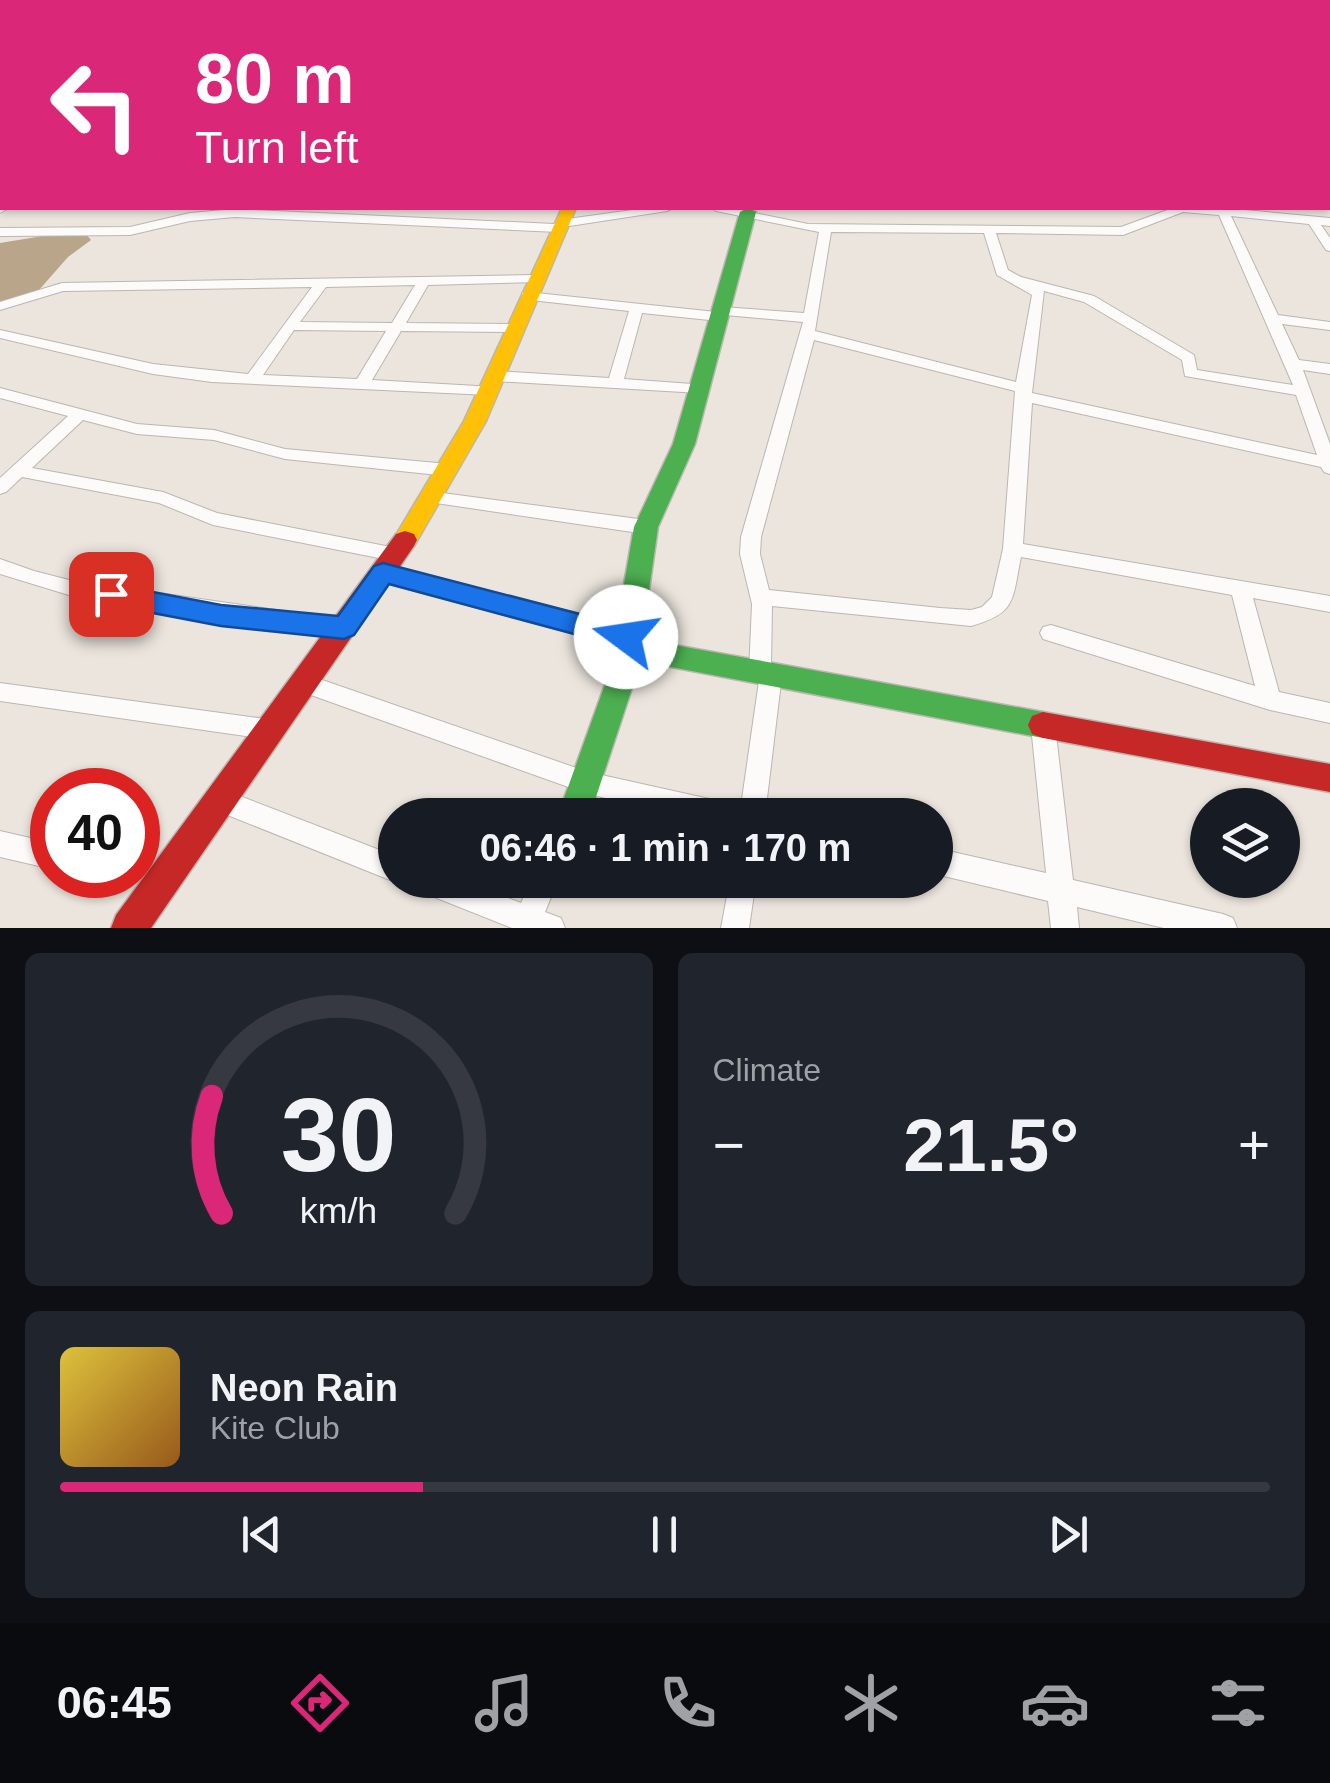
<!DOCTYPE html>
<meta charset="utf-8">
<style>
body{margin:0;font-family:Arial,sans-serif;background:#20242c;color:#f1f3f6;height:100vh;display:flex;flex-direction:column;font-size:38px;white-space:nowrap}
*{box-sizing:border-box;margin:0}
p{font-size:32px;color:#9ea1a6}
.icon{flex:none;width:55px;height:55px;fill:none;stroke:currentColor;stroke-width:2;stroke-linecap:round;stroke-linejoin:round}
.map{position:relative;height:928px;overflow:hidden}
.panel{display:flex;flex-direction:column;gap:25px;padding:25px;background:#0d0f14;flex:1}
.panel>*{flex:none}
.top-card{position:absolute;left:0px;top:0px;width:1330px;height:210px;box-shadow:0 2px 8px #0004;background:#db2777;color:#fff;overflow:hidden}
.buttons{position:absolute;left:1190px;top:788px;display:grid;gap:20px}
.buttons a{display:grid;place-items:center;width:110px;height:110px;border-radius:50%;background:#171b24;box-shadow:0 2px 8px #0004;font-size:50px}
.speed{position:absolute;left:30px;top:768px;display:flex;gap:20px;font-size:50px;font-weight:700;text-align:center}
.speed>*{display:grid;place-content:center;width:130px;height:130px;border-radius:50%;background:#171b24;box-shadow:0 2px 8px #0004;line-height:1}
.speed .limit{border:15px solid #d22;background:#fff;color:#111}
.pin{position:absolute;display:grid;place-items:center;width:85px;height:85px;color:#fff;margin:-42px;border-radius:20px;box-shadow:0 5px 15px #0006}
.me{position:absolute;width:110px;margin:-55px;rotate:284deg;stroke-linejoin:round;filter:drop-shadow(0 0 8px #0008)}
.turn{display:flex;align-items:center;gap:35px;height:210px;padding:0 30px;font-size:45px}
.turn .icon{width:130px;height:130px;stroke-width:2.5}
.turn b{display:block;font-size:70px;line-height:85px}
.big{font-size:75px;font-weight:800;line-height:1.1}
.panel .widget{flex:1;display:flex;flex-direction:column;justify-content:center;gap:15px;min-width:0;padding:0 35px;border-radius:15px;background:#20242c}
.panel .dial{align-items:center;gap:0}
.dial svg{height:260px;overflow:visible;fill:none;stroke:#363941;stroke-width:7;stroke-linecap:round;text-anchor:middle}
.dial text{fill:#f1f3f6;stroke:none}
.song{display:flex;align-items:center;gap:30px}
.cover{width:120px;height:120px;border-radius:15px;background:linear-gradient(135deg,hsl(50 70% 55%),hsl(30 70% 35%))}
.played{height:10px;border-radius:5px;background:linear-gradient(90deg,#db2777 30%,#363941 30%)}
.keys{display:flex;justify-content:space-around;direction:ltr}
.heat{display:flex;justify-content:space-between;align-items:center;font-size:55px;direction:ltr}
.panel .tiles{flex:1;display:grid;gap:25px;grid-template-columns:1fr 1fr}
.widget:last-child{grid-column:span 2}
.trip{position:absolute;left:378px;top:798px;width:575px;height:100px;border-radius:50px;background:#171b24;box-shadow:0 2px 8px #0004;font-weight:800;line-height:100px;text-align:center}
.dock{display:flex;height:160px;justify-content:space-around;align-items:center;background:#090b0e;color:#9ea1a6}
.dock .icon{width:70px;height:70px}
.dock .on{color:#db2777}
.dock b{font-size:45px;color:#f1f3f6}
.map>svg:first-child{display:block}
</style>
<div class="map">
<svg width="1330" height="928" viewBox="0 0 1330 928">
<rect width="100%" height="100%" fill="#ebe5dd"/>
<path fill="#b8a58a" d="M55,234H86L91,240L68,257L39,290L0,304V243Z"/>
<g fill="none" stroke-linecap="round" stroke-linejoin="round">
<g stroke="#bbb6b0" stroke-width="2">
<g id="street">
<path d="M230,0H241V1L227,2Z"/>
<rect x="324" y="0" width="6" height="2"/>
<path d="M721,0L724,2H714L715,1Z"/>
<rect x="1272" y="0" width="6" height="2"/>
<rect x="0" y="41" width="2" height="4"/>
<rect x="1328" y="44" width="2" height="5"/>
<path d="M1328,78L1330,79V88L1328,87Z"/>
<rect x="0" y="101" width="2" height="6"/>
<path d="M1328,103L1330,104V110L1328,109Z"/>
<rect x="1328" y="118" width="2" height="6"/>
<rect x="1328" y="137" width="2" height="6"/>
<rect x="1328" y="159" width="2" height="6"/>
<path d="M0,205L9,208L0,213Z"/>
<path d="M647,208H673L667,211L563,227L558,232L235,217L190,221L130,235L0,236V228L130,227L190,213L235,209L554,224L560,220Z"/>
<path d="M711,208H730L808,224L1121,227L1173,208H1223L1330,218V226L1321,225L1330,238V251L1326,250L1309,224L1231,216L1278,315L1330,322V330L1282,324L1299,360L1330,364V374L1303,370L1330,444V474L1324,472L1321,467L1032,403L1023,544L1330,596V612L1253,598L1279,692L1330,703V723L1270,710L1043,639L1040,633L1043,627L1051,625L1255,686L1232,595L1021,557C1012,600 1017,613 971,626L772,606L771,665L779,668L782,674L765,815H681L588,794L297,690L294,683L297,676L305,674L588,772L741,806L759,681L752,678L749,672L752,604L740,554L741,537L803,322L725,315L724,320L719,321L642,313L624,379L706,385L708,388L706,391L700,393L494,381L486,376L494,371L609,378L629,311L522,299V293L527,292L716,312L717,308L722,307L804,313L819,232L716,211ZM1183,212L1219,215L1293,385L1197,370L1194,355L1094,296L1021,277L1008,270L996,233L1123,235ZM831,232L984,233L997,275L1032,295L1016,382L815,331ZM1044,291L1084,302L1182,360L1185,376L1296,395L1317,455L1032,393ZM814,340L1015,391L1003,549L992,597L982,607L971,610L940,608L769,590L760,554L761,537Z"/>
<path d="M534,275L541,279L539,282L428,285L406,323L513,324L520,328L513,332L401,331L372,380L495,387L497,390L489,395L212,382L153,374L0,338V330L153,364L248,374L312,287L63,291L0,310V302L62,283ZM415,285L392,323L300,322L326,287ZM294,330L386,331L357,379L263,375Z"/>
<path d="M0,388L137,424L214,430L285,449L448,464L457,470L448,476L285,459L214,440L137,434L83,420L32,468L163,492L217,513L401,549L404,554L401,559L394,561L213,525L159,503L22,477L6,492L0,494V478L68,416L0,398Z"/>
<path d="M435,492L646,520L653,522L655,527L653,532L646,534L429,502L426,498L429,494Z"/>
<path d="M0,559L34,571L69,580L345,620L353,622L356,628L353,634L345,636L316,633L69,595L0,574Z"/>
<path d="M0,683L266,719L274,722L278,729L274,736L266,739L0,701Z"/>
<path d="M1043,716L1051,719L1055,726L1073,880L1223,914L1233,918L1237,928H1164L1077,907L1079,928H1051L1048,901L935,874V848L1046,873L1031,726L1035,719Z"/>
<path d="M219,788L395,856V880H400L395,882L210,808L206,800L210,792Z"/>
<path d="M0,831L52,843V869L0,857Z"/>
<path d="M411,880H460L521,903L531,880H558L545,912L561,918L565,928H512L414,889Z"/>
<path d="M730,880H756L749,928H721Z"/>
</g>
</g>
<g stroke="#bbb6b0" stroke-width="3">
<path id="fast" d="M748,208L756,212L695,444L658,527L643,632L674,645L1043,712L1054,716L1058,725L1054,734L1043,738L671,667L639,655L636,676L590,815H558L608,676L613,644L383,582L374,580L370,573L374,566L383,564L617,624L634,527L673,444L740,212Z"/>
</g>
<g stroke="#bbb6b0" stroke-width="3">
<path id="slow" d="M562,208H576L486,421L414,546H396L393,540L464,421Z"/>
</g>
<g stroke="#bbb6b0" stroke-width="3">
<g id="jam">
<path d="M405,531L414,534L417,540L414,546L151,928H111L116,915L396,534Z"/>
<path d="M1043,712L1330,764V792L1043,738L1032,734L1028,725L1032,716Z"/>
</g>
</g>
<use href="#street" fill="#fcfbfa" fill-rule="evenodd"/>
<use href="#fast" fill="#4caf50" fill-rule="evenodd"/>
<use href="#slow" fill="#ffc107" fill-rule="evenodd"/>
<use href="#jam" fill="#c62828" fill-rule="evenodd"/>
</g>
<path fill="#1a73e8" stroke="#114b97" stroke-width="2.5" d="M383,563L626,626L635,629L639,637L635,645L626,648L389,584L354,635L344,639L221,626L111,605L98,594L111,584L221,605L338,616L374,566Z"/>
</svg>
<div class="buttons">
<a><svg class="icon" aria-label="layers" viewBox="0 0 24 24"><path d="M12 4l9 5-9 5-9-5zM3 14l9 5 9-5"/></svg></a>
</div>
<div class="speed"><div class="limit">40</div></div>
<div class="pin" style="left:111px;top:594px;background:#d93025"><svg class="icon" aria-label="arrive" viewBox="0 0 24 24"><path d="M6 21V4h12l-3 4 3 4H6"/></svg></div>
<svg class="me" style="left:626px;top:637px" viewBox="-20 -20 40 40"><circle r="19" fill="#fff"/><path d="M0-13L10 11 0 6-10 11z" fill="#1a73e8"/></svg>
<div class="trip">06:46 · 1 min · 170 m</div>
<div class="top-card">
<div class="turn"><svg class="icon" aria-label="left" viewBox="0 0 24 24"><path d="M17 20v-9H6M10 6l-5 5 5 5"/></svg><div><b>80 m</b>Turn left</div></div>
</div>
</div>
<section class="panel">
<div class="tiles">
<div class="widget dial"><svg viewBox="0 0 100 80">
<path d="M14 69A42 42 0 1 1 86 69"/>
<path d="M14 69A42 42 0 0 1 11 33" stroke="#db2777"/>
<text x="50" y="56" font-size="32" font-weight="700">30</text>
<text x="50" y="72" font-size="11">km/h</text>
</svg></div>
<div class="widget"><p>Climate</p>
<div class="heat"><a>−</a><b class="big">21.5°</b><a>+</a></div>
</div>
<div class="widget">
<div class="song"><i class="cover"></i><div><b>Neon Rain</b><p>Kite Club</p></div></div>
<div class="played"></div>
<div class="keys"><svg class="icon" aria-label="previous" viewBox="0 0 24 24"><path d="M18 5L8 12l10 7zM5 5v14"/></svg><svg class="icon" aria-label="pause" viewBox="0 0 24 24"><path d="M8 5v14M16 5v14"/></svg><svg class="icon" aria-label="next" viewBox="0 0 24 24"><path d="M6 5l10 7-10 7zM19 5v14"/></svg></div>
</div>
</div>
</section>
<nav class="dock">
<b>06:45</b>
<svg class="icon on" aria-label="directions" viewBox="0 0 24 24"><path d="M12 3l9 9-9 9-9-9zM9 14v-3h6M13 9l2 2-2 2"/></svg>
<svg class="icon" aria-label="music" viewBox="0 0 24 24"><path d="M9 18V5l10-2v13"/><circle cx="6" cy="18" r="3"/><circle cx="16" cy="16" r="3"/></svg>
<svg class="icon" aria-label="phone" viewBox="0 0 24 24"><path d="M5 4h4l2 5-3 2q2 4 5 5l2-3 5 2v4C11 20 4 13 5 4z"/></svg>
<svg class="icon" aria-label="climate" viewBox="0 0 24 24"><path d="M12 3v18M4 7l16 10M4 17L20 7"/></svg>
<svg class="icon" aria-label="car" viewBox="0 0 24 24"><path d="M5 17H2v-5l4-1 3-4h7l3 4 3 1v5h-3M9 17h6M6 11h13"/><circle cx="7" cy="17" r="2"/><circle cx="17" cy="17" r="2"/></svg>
<svg class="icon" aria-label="filters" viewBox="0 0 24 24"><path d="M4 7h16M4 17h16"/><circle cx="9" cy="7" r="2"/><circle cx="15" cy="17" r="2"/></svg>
</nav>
